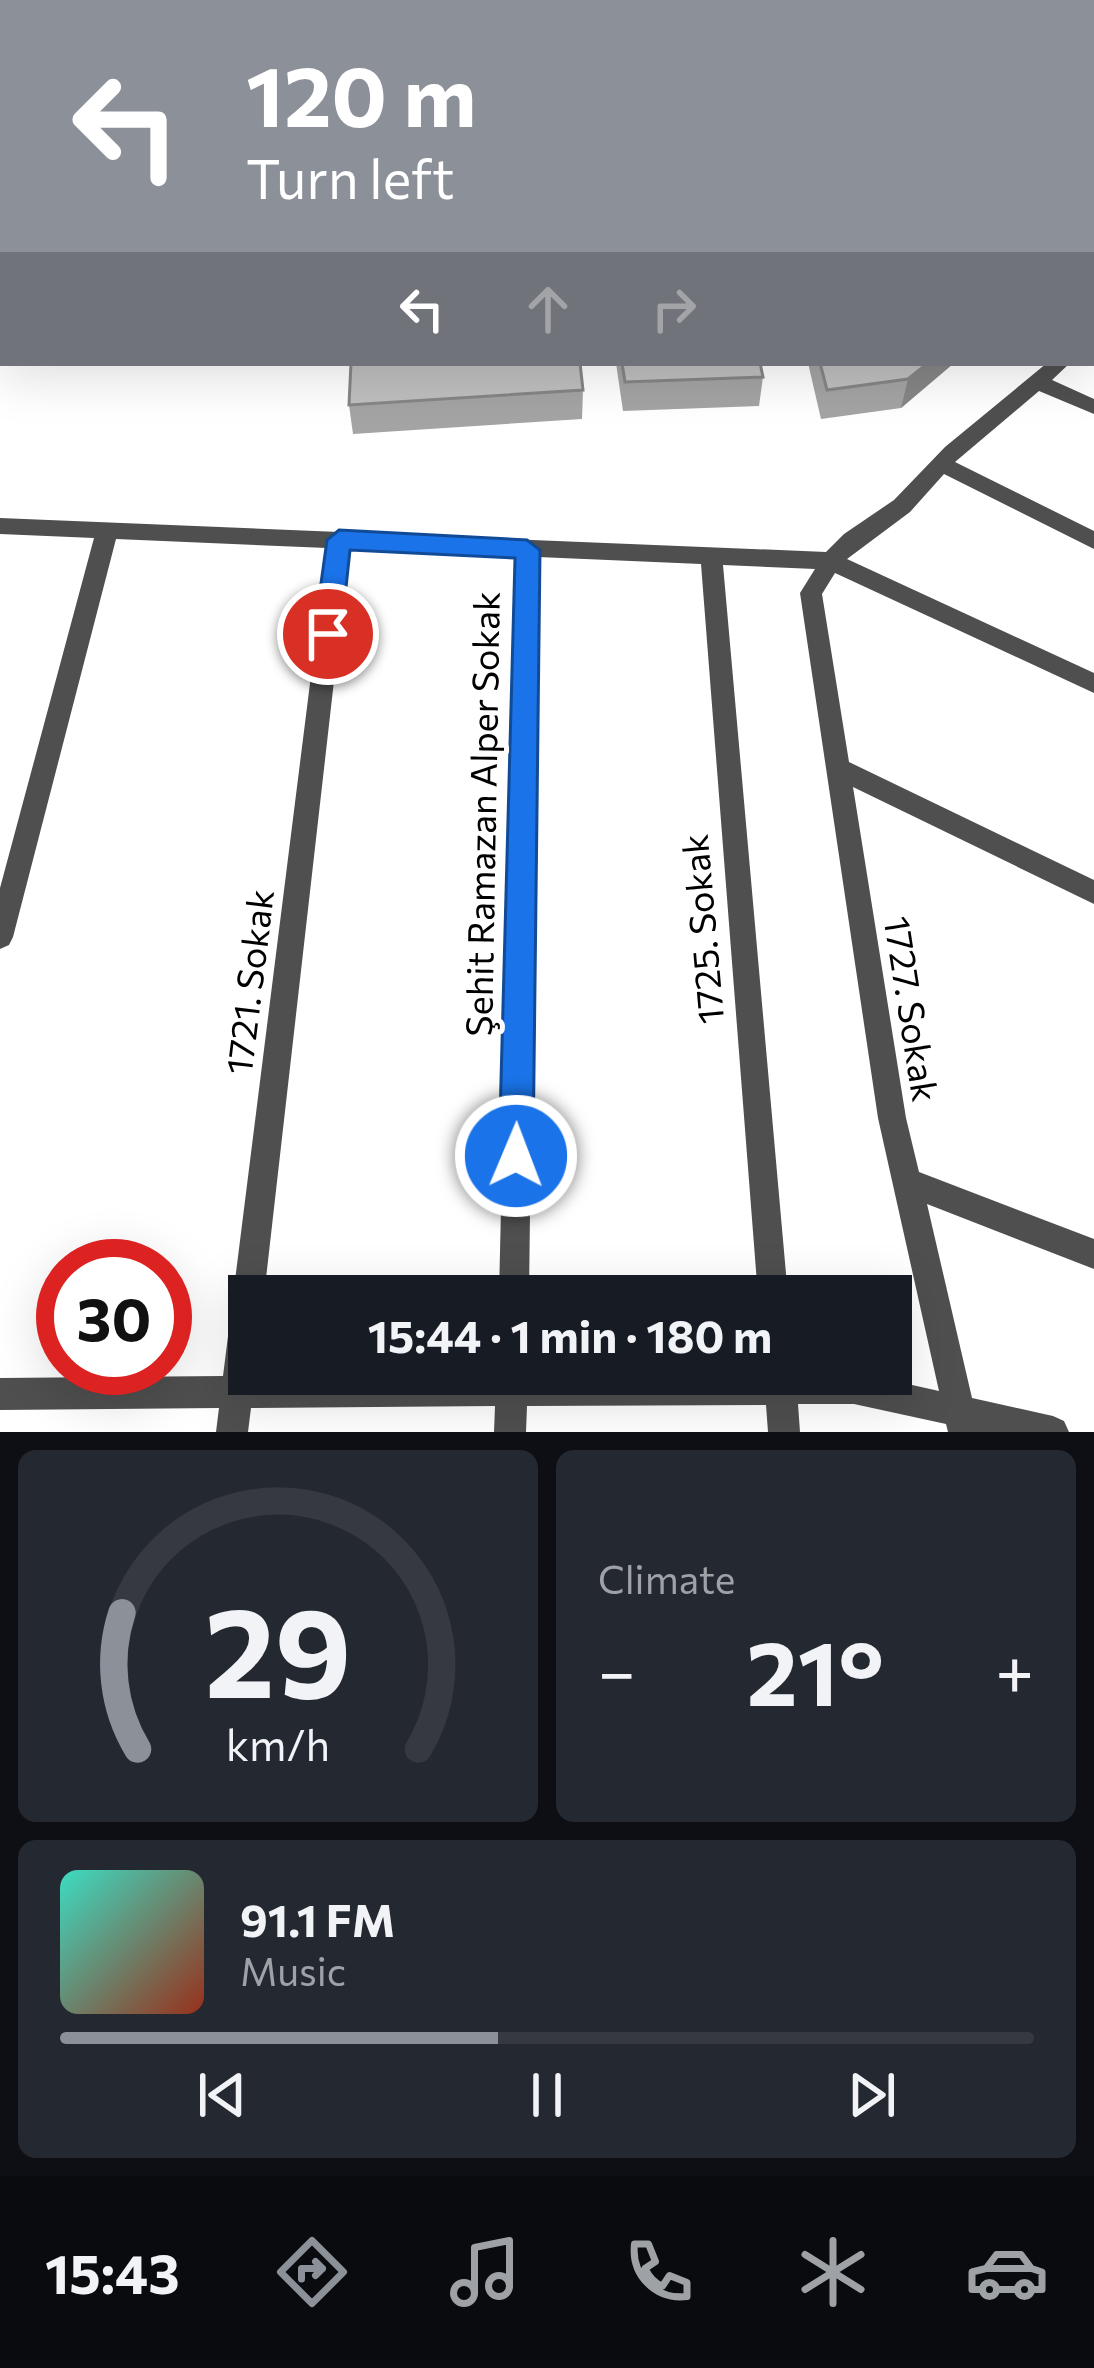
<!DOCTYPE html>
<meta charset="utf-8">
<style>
body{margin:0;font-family:Commissioner,sans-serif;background:#242831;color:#f1f3f6;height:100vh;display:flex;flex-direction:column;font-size:45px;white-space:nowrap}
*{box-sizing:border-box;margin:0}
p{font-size:39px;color:#9ea1a6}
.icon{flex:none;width:66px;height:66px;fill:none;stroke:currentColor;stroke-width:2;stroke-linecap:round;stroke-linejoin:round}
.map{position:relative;height:1432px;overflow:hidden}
.drawer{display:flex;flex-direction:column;gap:18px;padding:18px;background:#0d0f14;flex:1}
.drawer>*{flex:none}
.guide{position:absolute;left:0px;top:0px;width:1095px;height:366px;box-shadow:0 12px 48px #0002;background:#8c9099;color:#fff;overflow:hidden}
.speed{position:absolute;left:36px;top:1239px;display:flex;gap:24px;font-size:60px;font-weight:700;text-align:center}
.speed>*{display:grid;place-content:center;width:156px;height:156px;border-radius:50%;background:#171b24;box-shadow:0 12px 48px #0002;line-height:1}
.speed .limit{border:18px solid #d22;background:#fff;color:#111}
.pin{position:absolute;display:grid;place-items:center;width:102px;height:102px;color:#fff;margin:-51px;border:6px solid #fff;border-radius:50%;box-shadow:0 3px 12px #0007}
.me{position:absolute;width:132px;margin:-66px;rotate:1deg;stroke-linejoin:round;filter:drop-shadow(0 0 9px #0008)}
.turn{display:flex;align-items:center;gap:42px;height:252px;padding:0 48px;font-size:54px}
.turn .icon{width:156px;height:156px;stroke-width:2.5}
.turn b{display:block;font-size:84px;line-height:102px}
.lanes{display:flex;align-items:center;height:114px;padding:0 48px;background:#0003;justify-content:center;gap:60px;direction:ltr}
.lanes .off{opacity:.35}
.big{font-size:90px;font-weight:700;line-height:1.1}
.drawer .tile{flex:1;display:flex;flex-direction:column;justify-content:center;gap:18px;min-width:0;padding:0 42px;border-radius:18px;background:#242831}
.drawer .dial{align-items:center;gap:0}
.dial svg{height:312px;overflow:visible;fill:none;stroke:#363941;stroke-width:7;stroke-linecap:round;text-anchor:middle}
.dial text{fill:#f1f3f6;stroke:none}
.song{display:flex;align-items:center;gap:36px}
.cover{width:144px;height:144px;border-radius:18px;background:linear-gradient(135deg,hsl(170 70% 55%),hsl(10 70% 35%))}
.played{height:12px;border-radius:6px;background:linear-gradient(90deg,#8c9099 45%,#363941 45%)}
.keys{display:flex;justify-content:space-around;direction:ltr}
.heat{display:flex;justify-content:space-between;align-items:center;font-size:66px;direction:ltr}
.drawer .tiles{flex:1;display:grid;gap:18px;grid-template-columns:1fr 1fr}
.tile:last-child{grid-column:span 2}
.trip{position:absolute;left:228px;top:1275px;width:684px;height:120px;border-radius:0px;background:#171b24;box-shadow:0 12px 48px #0002;font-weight:700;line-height:120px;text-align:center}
.menu{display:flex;height:192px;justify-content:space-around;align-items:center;background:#090b0e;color:#9ea1a6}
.menu .icon{width:84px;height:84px}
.menu .selected{color:#8c9099}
.menu b{font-size:54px;color:#f1f3f6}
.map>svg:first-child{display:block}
</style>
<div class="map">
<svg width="1094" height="1432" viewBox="0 0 1094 1432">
<rect width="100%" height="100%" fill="#fff"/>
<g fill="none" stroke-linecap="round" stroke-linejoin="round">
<g fill="#4f4f4f" fill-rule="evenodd">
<rect x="534" y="0" width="16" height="3"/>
<path d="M677,0H693L694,3H678Z"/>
<path d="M818,0H834L835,3H819Z"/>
<path d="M991,0H1007L1008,3H992Z"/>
<rect x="0" y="119" width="3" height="10"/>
<path d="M1047,363H1070L1052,380L1094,399V414L1039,391L955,462L1094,531V549L944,474L910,512L847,559L1094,673V693L835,573L822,594L849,762L1094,880V904L853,787L906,1118L919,1172L1094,1239V1269L927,1204L972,1398L1053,1416L1064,1421L1069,1432H948L946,1424L854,1404H798L800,1432H768L766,1405L527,1406L526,1432H494L495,1406L251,1408L248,1432H216L219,1408L0,1410V1378L223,1376L327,548L116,539L13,937L9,945L0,949V888L94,538L0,534V518L826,552L844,534L894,500L945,447ZM349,549L516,556L499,1296H529L538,557L701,564L758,1296H788L723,565L815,569L800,593L878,1118L939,1391L863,1374H249V1296H264Z"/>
</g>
<g fill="#4f4f4f" fill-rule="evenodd">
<path d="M111,0H127L109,3Z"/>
<path d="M0,179H3L0,193Z"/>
<path d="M3,235V251L0,252V236Z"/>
</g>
</g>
<g fill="#a4a4a4">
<path d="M1092,5L1094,6V123L1092,122Z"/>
<path d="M3,244V361H0V249Z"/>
<path d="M616,363H760L763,377L759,406L623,411Z"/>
<path d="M808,363H954L901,408L821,419Z"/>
<path d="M583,390L582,419L353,434L349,405Z"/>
</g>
<path fill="#868686" d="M928,363H954L901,408L908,379Z"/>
<g fill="#bfbfbf" stroke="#868686" stroke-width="3">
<path d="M152,0H348L481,3H150Z"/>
<path d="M1092,5L1094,6V90L1092,89Z"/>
<path d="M3,244V332H0V249Z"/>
<path d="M351,363H580L583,390L349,405Z"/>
<path d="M622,363H760L763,377L625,382Z"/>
<path d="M820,363H928L908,379L827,390Z"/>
</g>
<path fill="#1a73e8" stroke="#114b97" stroke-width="3" d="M339,530L527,540L540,550L533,1156L528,1167L516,1172L504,1167L499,1156L515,558L350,550L341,634L328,644L314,634L327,540Z"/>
<g text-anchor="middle" stroke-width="10" stroke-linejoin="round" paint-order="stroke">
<g font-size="36" fill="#000" stroke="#fff">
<text transform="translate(483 814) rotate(-89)" y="13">Şehit Ramazan Alper Sokak</text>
<text transform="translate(703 929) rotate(-95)" y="13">1725. Sokak</text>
<text transform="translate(250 982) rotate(-83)" y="13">1721. Sokak</text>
<text transform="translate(911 1009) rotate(81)" y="13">1727. Sokak</text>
</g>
</g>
</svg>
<div class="speed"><div class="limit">30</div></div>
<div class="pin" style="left:328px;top:634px;background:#d93025"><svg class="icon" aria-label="arrive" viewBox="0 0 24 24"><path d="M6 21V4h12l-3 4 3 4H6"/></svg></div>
<svg class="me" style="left:516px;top:1156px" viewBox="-20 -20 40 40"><circle r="17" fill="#1a73e8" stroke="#fff" stroke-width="3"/><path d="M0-11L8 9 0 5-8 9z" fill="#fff"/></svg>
<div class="trip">15:44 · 1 min · 180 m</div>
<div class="guide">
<div class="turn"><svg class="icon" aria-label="left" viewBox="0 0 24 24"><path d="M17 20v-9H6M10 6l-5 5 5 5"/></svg><div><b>120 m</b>Turn left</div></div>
<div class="lanes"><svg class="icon" aria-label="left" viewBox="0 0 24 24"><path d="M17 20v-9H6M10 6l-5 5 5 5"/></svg><svg class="icon off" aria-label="ahead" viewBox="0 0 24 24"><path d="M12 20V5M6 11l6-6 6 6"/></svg><svg class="icon off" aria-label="right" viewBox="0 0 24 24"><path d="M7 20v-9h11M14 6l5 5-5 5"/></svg></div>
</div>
</div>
<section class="drawer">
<div class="tiles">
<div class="tile dial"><svg viewBox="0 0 100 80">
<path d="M14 69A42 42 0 1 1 86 69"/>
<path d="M14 69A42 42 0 0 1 10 34" stroke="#8c9099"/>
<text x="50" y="56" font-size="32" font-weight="700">29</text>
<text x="50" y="72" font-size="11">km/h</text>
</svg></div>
<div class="tile"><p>Climate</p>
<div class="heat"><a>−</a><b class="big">21°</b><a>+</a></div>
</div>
<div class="tile">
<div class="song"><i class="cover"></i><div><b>91.1 FM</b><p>Music</p></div></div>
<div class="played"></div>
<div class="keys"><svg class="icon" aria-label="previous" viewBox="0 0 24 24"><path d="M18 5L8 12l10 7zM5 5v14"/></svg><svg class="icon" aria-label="pause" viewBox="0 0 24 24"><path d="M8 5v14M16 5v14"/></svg><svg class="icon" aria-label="next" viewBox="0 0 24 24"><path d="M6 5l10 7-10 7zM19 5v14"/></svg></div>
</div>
</div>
</section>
<nav class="menu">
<b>15:43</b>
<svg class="icon selected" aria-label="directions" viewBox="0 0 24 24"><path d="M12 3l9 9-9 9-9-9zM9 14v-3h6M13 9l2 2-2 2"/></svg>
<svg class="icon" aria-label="music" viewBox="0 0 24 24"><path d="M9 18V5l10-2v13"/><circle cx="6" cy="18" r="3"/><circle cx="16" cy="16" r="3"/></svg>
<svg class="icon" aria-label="phone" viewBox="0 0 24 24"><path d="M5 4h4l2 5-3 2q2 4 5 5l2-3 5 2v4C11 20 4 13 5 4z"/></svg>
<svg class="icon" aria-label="climate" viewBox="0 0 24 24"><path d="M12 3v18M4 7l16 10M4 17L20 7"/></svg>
<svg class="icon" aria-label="car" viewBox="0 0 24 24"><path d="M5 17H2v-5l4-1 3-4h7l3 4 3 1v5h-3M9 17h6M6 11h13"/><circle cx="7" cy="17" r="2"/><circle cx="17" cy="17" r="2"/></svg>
</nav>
